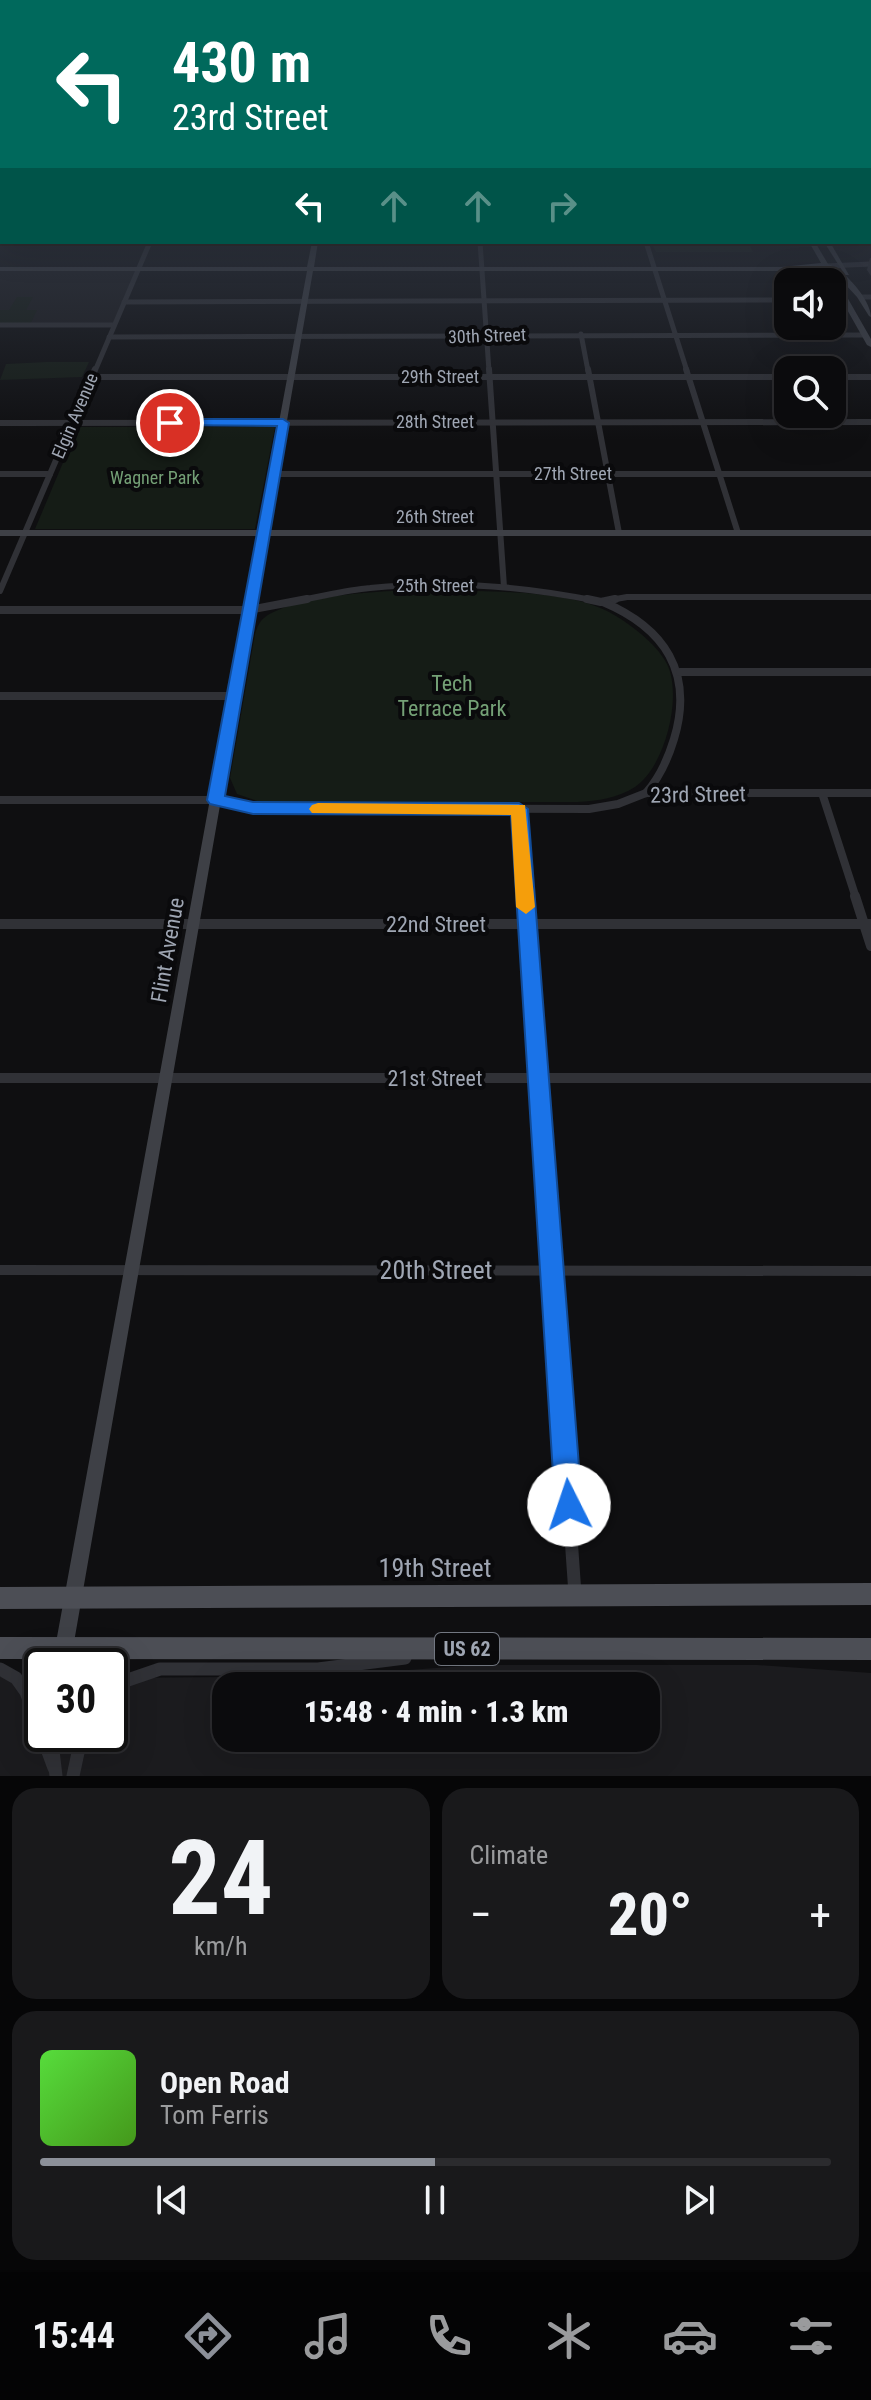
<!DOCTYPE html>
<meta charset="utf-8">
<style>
body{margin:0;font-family:"Roboto Condensed",sans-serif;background:#19191b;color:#f1f3f6;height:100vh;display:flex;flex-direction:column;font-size:30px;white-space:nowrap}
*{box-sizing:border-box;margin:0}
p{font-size:26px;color:#9a9b9d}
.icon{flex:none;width:44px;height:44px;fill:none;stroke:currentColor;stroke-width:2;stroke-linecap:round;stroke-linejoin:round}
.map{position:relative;height:1776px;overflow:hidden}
.panel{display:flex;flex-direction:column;gap:12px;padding:12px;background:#060607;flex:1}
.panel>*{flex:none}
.hud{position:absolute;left:0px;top:0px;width:872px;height:244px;box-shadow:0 8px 32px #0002,0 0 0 2px #2b2b2e;background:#00695c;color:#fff;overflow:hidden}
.controls{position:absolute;left:774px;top:268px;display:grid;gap:16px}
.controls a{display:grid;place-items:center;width:72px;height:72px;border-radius:16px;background:#0b0b0d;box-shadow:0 8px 32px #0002,0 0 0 2px #2b2b2e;font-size:40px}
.speed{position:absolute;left:24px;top:1648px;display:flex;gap:16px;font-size:40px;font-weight:700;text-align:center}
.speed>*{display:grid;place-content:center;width:104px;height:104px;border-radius:50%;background:#0b0b0d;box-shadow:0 8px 32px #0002,0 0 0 2px #2b2b2e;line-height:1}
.speed .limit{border:4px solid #111;border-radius:12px;background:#fff;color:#111}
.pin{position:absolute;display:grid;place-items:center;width:68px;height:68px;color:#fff;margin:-34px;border:4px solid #fff;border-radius:50%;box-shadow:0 2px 8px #0007}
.me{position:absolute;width:88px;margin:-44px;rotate:356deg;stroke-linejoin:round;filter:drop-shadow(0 0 6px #0008)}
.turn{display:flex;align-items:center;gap:28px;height:168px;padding:0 40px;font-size:36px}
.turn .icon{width:104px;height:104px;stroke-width:2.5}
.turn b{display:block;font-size:56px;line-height:68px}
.lanes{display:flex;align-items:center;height:76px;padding:0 40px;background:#0003;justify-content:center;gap:40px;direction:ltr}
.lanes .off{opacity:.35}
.big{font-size:60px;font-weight:800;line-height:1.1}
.panel .tile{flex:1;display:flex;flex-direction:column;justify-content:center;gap:12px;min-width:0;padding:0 28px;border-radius:24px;background:#19191b}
.panel .dial{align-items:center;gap:0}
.dial b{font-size:104px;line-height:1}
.song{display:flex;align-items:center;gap:24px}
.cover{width:96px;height:96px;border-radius:12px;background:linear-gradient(135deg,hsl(110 70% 55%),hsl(100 70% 35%))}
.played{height:8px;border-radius:4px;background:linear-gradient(90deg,#8c9099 50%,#2b2b2e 50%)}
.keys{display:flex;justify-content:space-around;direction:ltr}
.heat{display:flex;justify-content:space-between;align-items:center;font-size:44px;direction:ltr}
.panel .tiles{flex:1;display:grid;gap:12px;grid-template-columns:1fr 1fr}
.tile:last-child{grid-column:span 2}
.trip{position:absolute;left:212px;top:1672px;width:448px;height:80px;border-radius:24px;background:#0b0b0d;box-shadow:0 8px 32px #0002,0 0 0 2px #2b2b2e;font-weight:800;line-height:80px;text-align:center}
.tabs{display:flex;height:128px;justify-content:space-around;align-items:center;background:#040405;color:#9a9b9d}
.tabs .icon{width:56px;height:56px}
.tabs .on{color:#8c9099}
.tabs b{font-size:36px;color:#f1f3f6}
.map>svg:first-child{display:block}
</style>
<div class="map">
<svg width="871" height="1776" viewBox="0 0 871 1776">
<rect width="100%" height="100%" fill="#0f0f11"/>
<g fill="#1b1b1e" fill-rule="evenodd">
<path d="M0,269H139L114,325H0Z"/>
<path d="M478,1665H757L871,1673V1776H0V1677H42V1734H110V1678L325,1676ZM226,1686H646V1738H226Z"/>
</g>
<g fill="#151c16">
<path d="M651,242H748L753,252H656Z"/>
<path d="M17,297H33L26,310H37L30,325H0V310H9Z"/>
<path d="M46,362H89L82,377L0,380L6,364Z"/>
<path d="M78,427H275L255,529H35Z"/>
<path d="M447,590C494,592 567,590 609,612C629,623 656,643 667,664C683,696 665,767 635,787C618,798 598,801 577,802H260L237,794L230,778L255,634C257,628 259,622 264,618C296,593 405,589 447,590Z"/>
</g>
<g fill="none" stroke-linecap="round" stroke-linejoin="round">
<g stroke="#303136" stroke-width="5">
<path d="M480,242L489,371"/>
<path d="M646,242L687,371"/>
<path d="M826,266L871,264"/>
<path d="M861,297H871"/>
<path d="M832,300H845"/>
<path d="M124,302L788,300"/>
<path d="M0,325H114"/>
<path d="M581,334L588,371"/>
<path d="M109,337L865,335"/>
<path d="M95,371L150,242"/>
</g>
<g stroke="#303136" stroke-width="6">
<path d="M489,369L504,587"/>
<path d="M588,369L619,533"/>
<path d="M686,369L738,533"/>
<path d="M92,377H788"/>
<path d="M832,377H871"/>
<path d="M0,423L871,422"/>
<path d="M0,474H50"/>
<path d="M274,474H871"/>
<path d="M0,591L95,369"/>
<path d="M296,601C321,597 345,590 370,588C445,580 523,586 597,601"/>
<path d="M605,601L627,597H871"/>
</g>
<g stroke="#303136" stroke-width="8">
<path d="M587,599L601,602L615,599"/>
<path d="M603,602C665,628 694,673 674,739C668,759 660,777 646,793"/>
<path d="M0,610H249L307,599"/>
<path d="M680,672H871"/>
<path d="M0,696H235"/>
<path d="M822,793L856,898"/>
<path d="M0,800H216L268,808L589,809L618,804L646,793H871"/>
<path d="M519,809L525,898"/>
</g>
<g stroke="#303136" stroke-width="10">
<path d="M525,896L553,1282"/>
<path d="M855,896L871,946"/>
<path d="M0,924H871"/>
<path d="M0,1078H871"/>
<path d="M0,1270L871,1271"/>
</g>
<g stroke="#303136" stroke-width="13">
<path d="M553,1280L575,1594"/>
<path d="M0,1669L16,1678L26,1692L54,1768"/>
<path d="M110,1691L125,1681L160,1669H318L405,1658"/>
<path d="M51,1734L56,1776"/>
<path d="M73,1776L82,1734"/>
</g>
<g fill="#3e4046" fill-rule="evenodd">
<rect x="870" y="202" width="1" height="4"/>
<path d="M312,242H318L314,267H781L821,263L809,242H815L828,264C844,269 871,300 871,317L869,316L857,297L831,269L871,339V347L867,345L823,267L781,271H313L268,530H871V536H267L73,1648L71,1655L64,1657L57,1655L55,1648L258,536H0V530H259L307,271H0V267H307Z"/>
<path d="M824,242H830L849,275H845Z"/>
</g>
<g fill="#4c4e55" fill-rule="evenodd">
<path d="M871,1583V1605L0,1609V1587Z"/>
<path d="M0,1637L871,1638V1660L0,1659Z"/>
</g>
</g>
<g fill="#2b2b2f">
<path d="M2,192V219H0V193H2Z"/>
<path d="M870,258H871V276L867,270Z"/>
</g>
<path fill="#37383d" stroke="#484a50" stroke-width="2" d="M2,192V208H0V198H2Z"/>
<linearGradient id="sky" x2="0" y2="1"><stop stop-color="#080809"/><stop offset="0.44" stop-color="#313743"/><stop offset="1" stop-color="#313743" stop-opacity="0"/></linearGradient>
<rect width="871" height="440" fill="url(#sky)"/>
<path fill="#1a73e8" stroke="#114b97" stroke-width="2" d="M170,419H283L289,423L225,796L253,802L519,803L528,809L582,1505L578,1514L569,1518L559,1514L555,1505L511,815L253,814L210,804L207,800L277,426L166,425V420Z"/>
<path fill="#f59e0b" d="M318,803L525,805L535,907L526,914L516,907L511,815L312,813L309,809L312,805Z"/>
<g text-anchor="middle" stroke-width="8" stroke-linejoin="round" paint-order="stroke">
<g font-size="18" fill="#9fa6b3" stroke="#0a0a0c">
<text transform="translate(487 336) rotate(-2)" y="6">30th Street</text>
<text x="440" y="383">29th Street</text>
<text transform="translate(75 416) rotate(-67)" y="6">Elgin Avenue</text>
<text x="435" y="428">28th Street</text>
<text x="573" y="480">27th Street</text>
<text x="435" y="523">26th Street</text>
<text x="435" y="592">25th Street</text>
</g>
<g font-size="18" fill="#74a076" stroke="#0a0a0c">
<text x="155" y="484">Wagner Park</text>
</g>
<rect fill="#0a0a0c" stroke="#727781" stroke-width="2" x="435" y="1633" width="64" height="32" rx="6"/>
<g font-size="20" font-weight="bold" fill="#9fa6b3">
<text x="467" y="1656">US 62</text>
</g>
<g font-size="22" fill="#74a076" stroke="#0a0a0c">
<text x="452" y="691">Tech<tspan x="452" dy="25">Terrace Park</tspan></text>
</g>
<g font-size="22" fill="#9fa6b3" stroke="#0a0a0c">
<text transform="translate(698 794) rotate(-1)" y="8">23rd Street</text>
<text x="436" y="932">22nd Street</text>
<text transform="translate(167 950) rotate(-80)" y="8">Flint Avenue</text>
<text x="435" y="1086">21st Street</text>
</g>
<g font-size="26" fill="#9fa6b3" stroke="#0a0a0c">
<text x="436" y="1279">20th Street</text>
<text x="435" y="1577">19th Street</text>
</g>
</g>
</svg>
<div class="controls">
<a><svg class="icon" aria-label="sound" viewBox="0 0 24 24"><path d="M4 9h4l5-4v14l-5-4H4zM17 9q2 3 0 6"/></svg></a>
<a><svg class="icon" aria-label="search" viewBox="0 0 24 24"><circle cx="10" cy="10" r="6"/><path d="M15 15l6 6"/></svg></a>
</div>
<div class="speed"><div class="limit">30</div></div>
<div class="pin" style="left:170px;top:423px;background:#d93025"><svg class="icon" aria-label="arrive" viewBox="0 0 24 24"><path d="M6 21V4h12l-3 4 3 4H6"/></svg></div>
<svg class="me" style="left:569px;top:1505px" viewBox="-20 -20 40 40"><circle r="19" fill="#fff"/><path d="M0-13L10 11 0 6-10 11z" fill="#1a73e8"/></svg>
<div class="trip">15:48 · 4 min · 1.3 km</div>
<div class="hud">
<div class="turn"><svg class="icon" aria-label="left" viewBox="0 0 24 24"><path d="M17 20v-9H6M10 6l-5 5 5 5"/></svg><div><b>430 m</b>23rd Street</div></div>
<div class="lanes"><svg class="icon" aria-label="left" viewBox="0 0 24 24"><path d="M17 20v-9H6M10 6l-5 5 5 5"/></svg><svg class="icon off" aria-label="ahead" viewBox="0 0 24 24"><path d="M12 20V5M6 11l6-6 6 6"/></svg><svg class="icon off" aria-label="ahead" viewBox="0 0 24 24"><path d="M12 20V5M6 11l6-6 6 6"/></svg><svg class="icon off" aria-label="right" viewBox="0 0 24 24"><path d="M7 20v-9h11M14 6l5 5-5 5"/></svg></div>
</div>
</div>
<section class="panel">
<div class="tiles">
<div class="tile dial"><b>24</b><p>km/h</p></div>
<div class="tile"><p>Climate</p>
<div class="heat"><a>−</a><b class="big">20°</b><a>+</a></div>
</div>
<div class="tile">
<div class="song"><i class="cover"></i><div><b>Open Road</b><p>Tom Ferris</p></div></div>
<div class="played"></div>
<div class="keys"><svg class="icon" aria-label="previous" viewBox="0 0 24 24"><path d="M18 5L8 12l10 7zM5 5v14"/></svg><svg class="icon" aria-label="pause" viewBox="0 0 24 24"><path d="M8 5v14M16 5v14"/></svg><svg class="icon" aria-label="next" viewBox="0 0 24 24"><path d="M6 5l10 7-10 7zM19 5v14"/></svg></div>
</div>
</div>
</section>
<nav class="tabs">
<b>15:44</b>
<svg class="icon on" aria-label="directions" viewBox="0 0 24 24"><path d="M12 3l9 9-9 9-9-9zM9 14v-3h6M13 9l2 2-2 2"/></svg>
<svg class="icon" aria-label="music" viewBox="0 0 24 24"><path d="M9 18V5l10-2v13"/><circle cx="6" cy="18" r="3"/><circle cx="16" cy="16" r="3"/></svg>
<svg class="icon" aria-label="phone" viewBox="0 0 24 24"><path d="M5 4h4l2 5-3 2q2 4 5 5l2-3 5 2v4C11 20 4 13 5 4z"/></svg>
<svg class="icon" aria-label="climate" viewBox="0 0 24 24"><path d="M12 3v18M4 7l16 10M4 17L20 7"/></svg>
<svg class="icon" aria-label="car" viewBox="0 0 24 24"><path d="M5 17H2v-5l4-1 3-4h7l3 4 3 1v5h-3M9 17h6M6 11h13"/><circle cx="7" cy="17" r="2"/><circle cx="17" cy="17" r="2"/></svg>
<svg class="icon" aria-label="filters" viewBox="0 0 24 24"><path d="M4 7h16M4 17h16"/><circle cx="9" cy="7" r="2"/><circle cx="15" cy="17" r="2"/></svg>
</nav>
